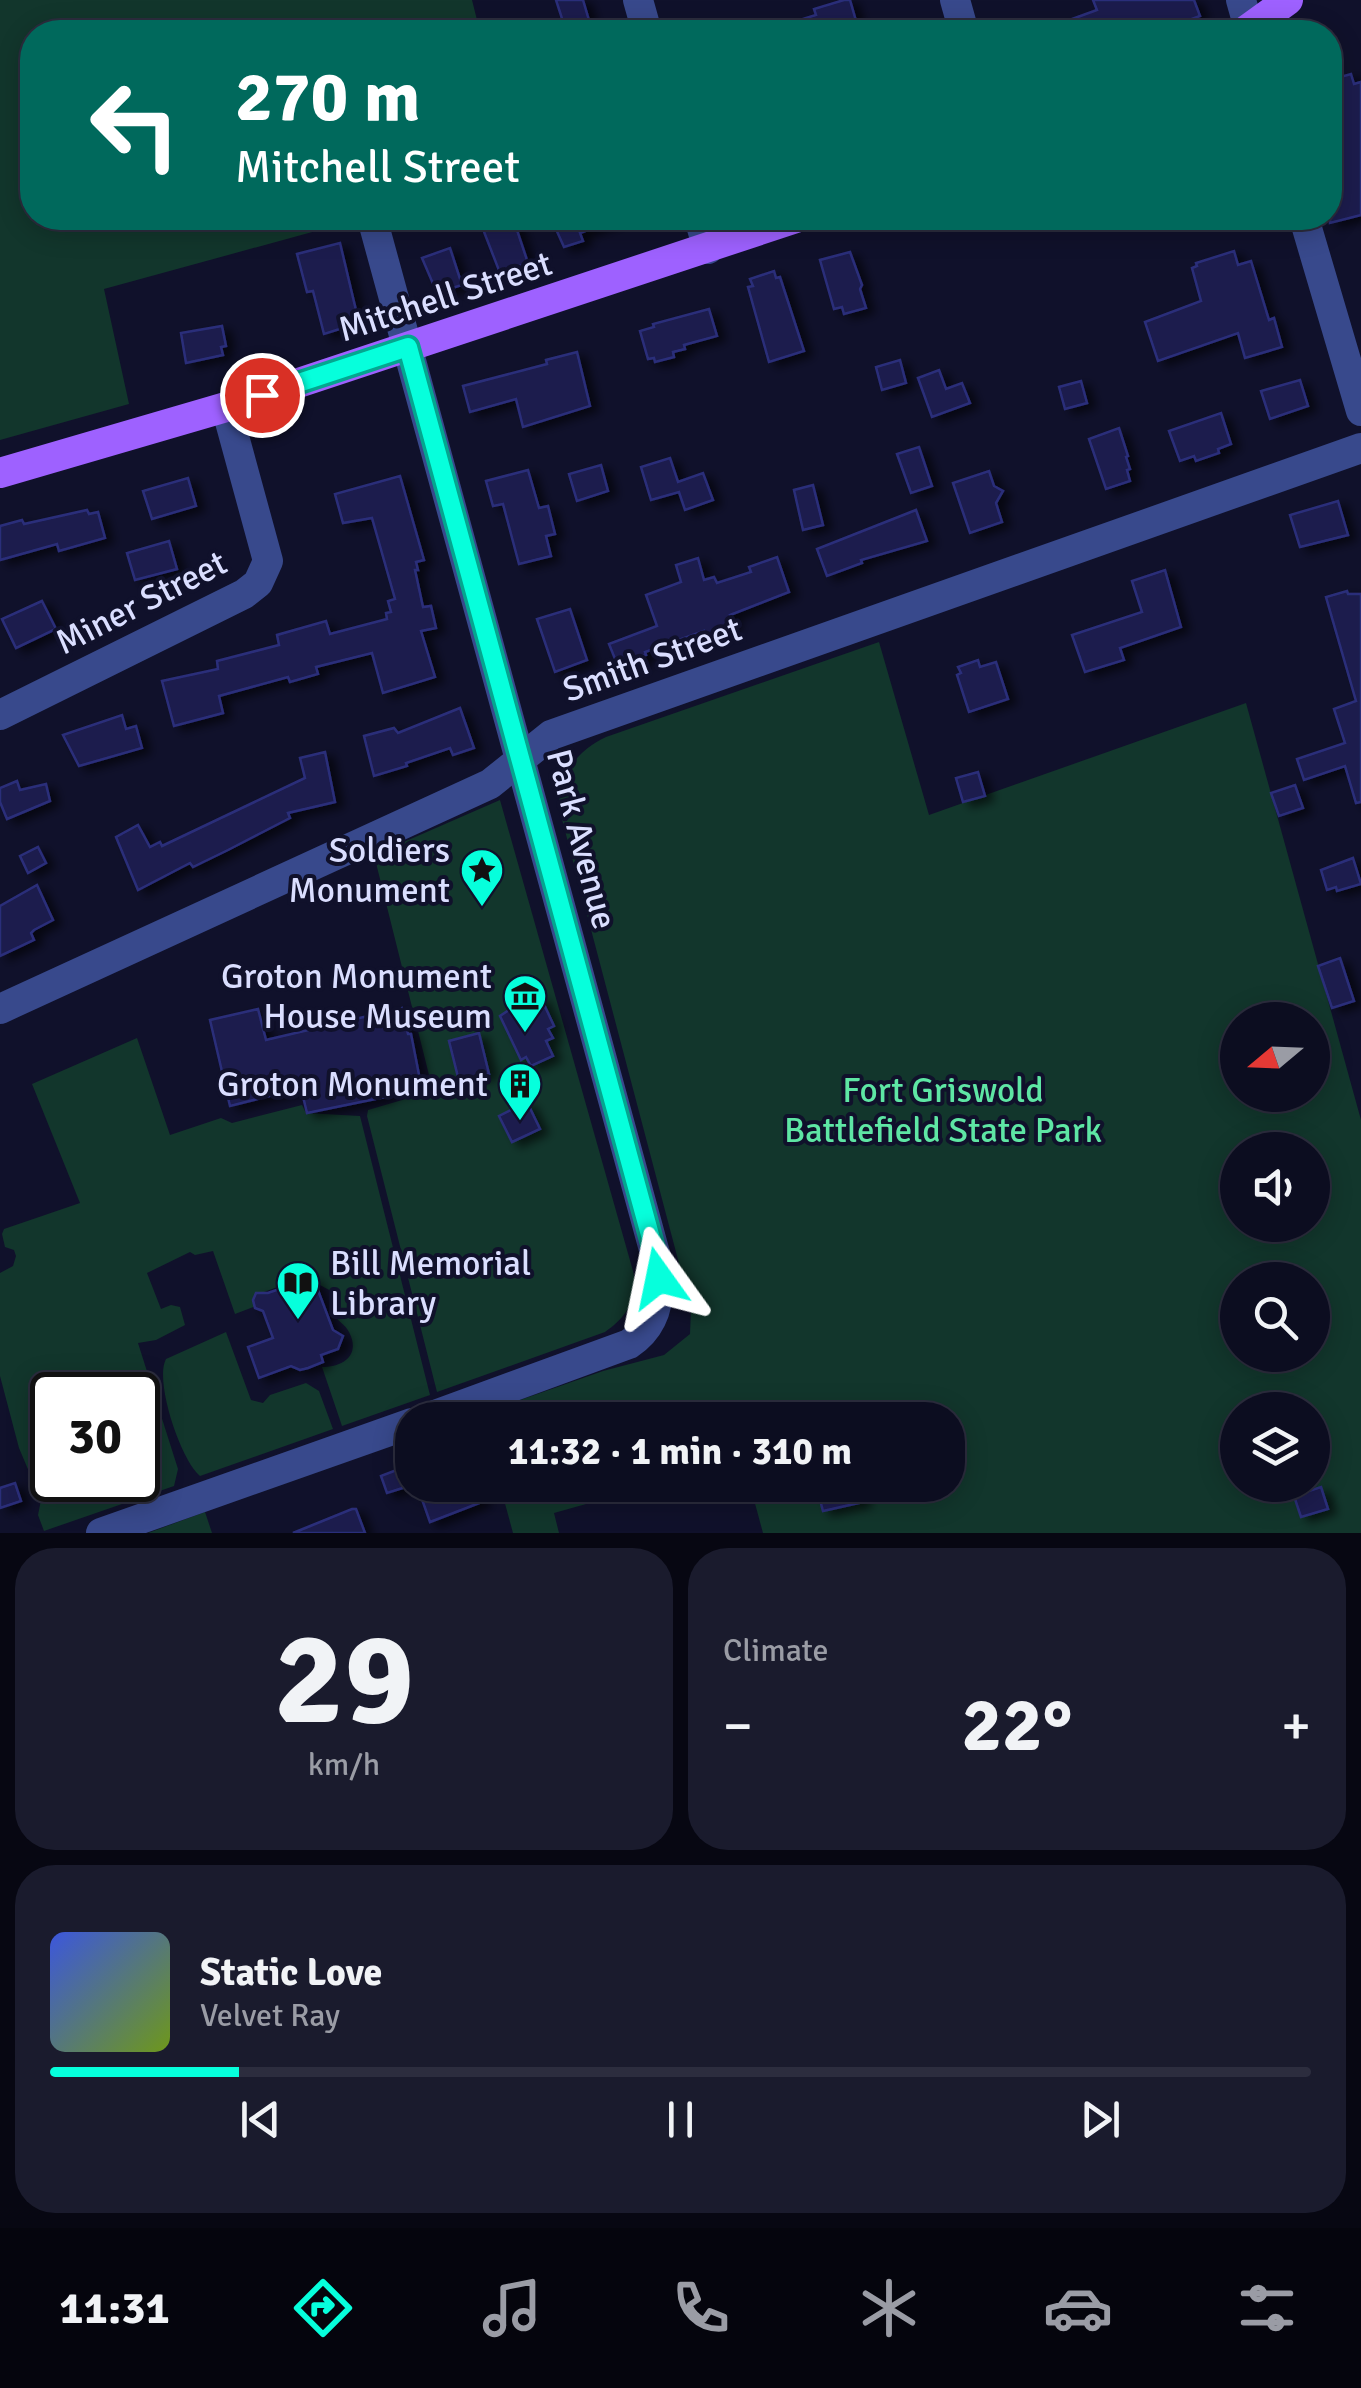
<!DOCTYPE html>
<meta charset="utf-8">
<style>
body{margin:0;font-family:Signika,sans-serif;background:#1a1b2d;color:#f1f3f6;height:100vh;display:flex;flex-direction:column;font-size:38px;white-space:nowrap}
*{box-sizing:border-box;margin:0}
p{font-size:32px;color:#9a9ca5}
.icon{flex:none;width:55px;height:55px;fill:none;stroke:currentColor;stroke-width:2;stroke-linecap:round;stroke-linejoin:round}
.map{position:relative;height:1533px;overflow:hidden}
.side{display:flex;flex-direction:column;gap:15px;padding:15px;background:#070712;flex:1}
.side>*{flex:none}
.hud{position:absolute;left:20px;top:20px;width:1322px;height:210px;border-radius:40px;box-shadow:0 5px 25px #0003,0 0 0 2px #2c2d3e;background:#00695c;color:#fff;overflow:hidden}
.needle{width:65px;rotate:251deg}
.tools{position:absolute;left:1220px;top:1002px;display:grid;gap:20px}
.tools a{display:grid;place-items:center;width:110px;height:110px;border-radius:50%;background:#0c0d20;box-shadow:0 5px 25px #0003,0 0 0 2px #2c2d3e;font-size:50px}
.speed{position:absolute;left:30px;top:1372px;display:flex;gap:20px;font-size:50px;font-weight:700;text-align:center}
.speed>*{display:grid;place-content:center;width:130px;height:130px;border-radius:50%;background:#0c0d20;box-shadow:0 5px 25px #0003,0 0 0 2px #2c2d3e;line-height:1}
.speed .limit{border:5px solid #111;border-radius:15px;background:#fff;color:#111}
.pin{position:absolute;display:grid;place-items:center;width:85px;height:85px;color:#fff;margin:-42px;border:5px solid #fff;border-radius:50%;box-shadow:0 2px 10px #0007}
.me{position:absolute;width:110px;margin:-55px;rotate:348deg;stroke-linejoin:round;filter:drop-shadow(0 0 8px #0008)}
.turn{display:flex;align-items:center;gap:35px;height:210px;padding:0 50px;font-size:45px}
.turn .icon{width:130px;height:130px;stroke-width:2.5}
.turn b{display:block;font-size:70px;line-height:85px}
.big{font-size:75px;font-weight:800;line-height:1.1}
.side .card{flex:1;display:flex;flex-direction:column;justify-content:center;gap:15px;min-width:0;padding:0 35px;border-radius:40px;background:#1a1b2d}
.side .dial{align-items:center;gap:0}
.dial b{font-size:130px;line-height:1}
.song{display:flex;align-items:center;gap:30px}
.cover{width:120px;height:120px;border-radius:15px;background:linear-gradient(135deg,hsl(230 70% 55%),hsl(80 70% 35%))}
.played{height:10px;border-radius:5px;background:linear-gradient(90deg,#06ffdc 15%,#2c2d3e 15%)}
.keys{display:flex;justify-content:space-around;direction:ltr}
.heat{display:flex;justify-content:space-between;align-items:center;font-size:55px;direction:ltr}
.side .tiles{flex:1;display:grid;gap:15px;grid-template-columns:1fr 1fr}
.card:last-child{grid-column:span 2}
.trip{position:absolute;left:395px;top:1402px;width:570px;height:100px;border-radius:40px;background:#0c0d20;box-shadow:0 5px 25px #0003,0 0 0 2px #2c2d3e;font-weight:800;line-height:100px;text-align:center}
.menu{display:flex;height:160px;justify-content:space-around;align-items:center;background:#05050d;color:#9a9ca5}
.menu .icon{width:70px;height:70px}
.menu .current{color:#06ffdc}
.menu b{font-size:45px;color:#f1f3f6}
.map>svg:first-child{display:block}
</style>
<div class="map">
<svg width="1361" height="1533" viewBox="0 0 1361 1533">
<defs>
<filter id="shadow"><feDropShadow dx="8" dy="4.5" stdDeviation="5" flood-color="#0009"/></filter>
</defs>
<rect width="100%" height="100%" fill="#10112b"/>
<g fill="#12362c" fill-rule="evenodd">
<path d="M0,0H472L480,32H32V218H343L345,223L104,289L129,404L0,440Z"/>
<path d="M879,642L929,815L1246,703L1361,1120V1533H763L750,1485H948V1420H482L480,1414L603,1371L664,1355L690,1334L691,1309L559,808C558,775 578,750 606,737ZM1238,1020H1312V1095H1238ZM1238,1150H1312V1225H1238ZM1238,1280H1312V1355H1238ZM1238,1410H1312V1485H1238Z"/>
<path d="M500,800L633,1271C639,1298 627,1317 605,1332L437,1392L367,1116L368,1110L433,1091L374,855Z"/>
<path d="M137,1038L170,1135L221,1118L232,1123L302,1105L306,1113L360,1116L430,1395L342,1426L322,1367C343,1367 361,1355 349,1332C345,1324 337,1321 334,1314C329,1306 334,1300 331,1291L318,1284L312,1274L253,1296L256,1306L235,1314L213,1251L195,1255L190,1252L147,1273L161,1309L171,1305L180,1307L185,1325L156,1340L138,1343L178,1469L174,1486L44,1531L38,1515L41,1500L19,1448L0,1376V1273L13,1266L16,1256L14,1250L5,1247L2,1234L4,1229L80,1203L32,1084ZM52,1395H138V1480H52Z"/>
<path d="M226,1332L251,1400L263,1403L270,1395L306,1383L319,1391L333,1429L200,1476C181,1461 154,1381 166,1359Z"/>
<path d="M500,1485H654L554,1513L559,1533H513Z"/>
<path d="M205,1512L212,1533H148Z"/>
</g>
<g fill="#1b1c4d" stroke="#2c2f7a" stroke-width="2.5" filter="url(#shadow)">
<path d="M556,0H583L590,24L566,31Z"/>
<path d="M844,0H850L858,28L842,32H774V28L816,15L814,9Z"/>
<path d="M1093,0H1194L1200,16L1189,20L1191,24L1169,32H1042V30L1097,10Z"/>
<path d="M1351,74L1354,84L1361,82V215L1330,223V196L1340,194L1330,159V80Z"/>
<path d="M500,218H513L528,263L500,273L481,224Z"/>
<path d="M551,218H617V219L580,233L583,241L564,247Z"/>
<path d="M340,243L359,323L324,334L313,291L307,292L297,254Z"/>
<path d="M450,248L462,285L437,293L422,258Z"/>
<path d="M1234,251L1238,265L1251,261L1269,320L1274,318L1282,347L1245,358L1238,333L1158,361L1145,322L1201,301L1192,268L1197,266L1196,263Z"/>
<path d="M850,252L862,285L860,289L866,308L844,314L842,307L834,309L820,260Z"/>
<path d="M774,271L776,278L780,277L804,351L769,362L748,287L753,286L750,279Z"/>
<path d="M709,309L717,336L684,345L685,349L673,352L674,357L655,362L654,358L648,359L640,331L654,327L653,324Z"/>
<path d="M222,326L226,346L221,347L223,355L186,363L181,333Z"/>
<path d="M577,352L590,406L523,427L516,399L470,412L463,386L547,364L546,360Z"/>
<path d="M900,360L906,383L882,390L876,367Z"/>
<path d="M939,370L946,389L962,383L970,403L932,417L918,378Z"/>
<path d="M1300,380L1308,406L1270,419L1261,391Z"/>
<path d="M1081,381L1087,403L1065,409L1059,387Z"/>
<path d="M1221,413L1231,444L1218,449L1219,453L1196,461L1194,456L1180,461L1169,431Z"/>
<path d="M1119,428L1128,456L1126,457L1130,469L1127,470L1130,481L1106,489L1089,439Z"/>
<path d="M919,447L932,486L911,493L897,454Z"/>
<path d="M670,458L678,482L703,473L713,500L685,510L679,492L651,500L641,467Z"/>
<path d="M601,465L608,491L577,501L569,474Z"/>
<path d="M528,470L539,508L548,506L555,534L546,536L551,556L519,564L503,504L493,506L486,481Z"/>
<path d="M989,471L994,486L1003,491L996,503L1002,522L970,533L953,483Z"/>
<path d="M400,476L424,560L416,562L418,570H415L423,607L431,606L436,628L421,631L435,677L383,693L372,653L316,667L318,674L290,682L288,677L219,696L223,713L174,726L162,681L218,669L217,661L279,645L277,635L326,621L330,634L387,619L386,613L391,612L388,601L395,599L372,518L343,523L335,494Z"/>
<path d="M188,478L196,506L152,519L143,491Z"/>
<path d="M813,485L823,525L803,530L794,490Z"/>
<path d="M1338,501L1348,535L1300,547L1290,515Z"/>
<path d="M87,510L89,514L98,512L105,538L59,551L57,544L0,560V526L22,520L24,524Z"/>
<path d="M916,510L927,541L861,560L862,563L827,576L817,549Z"/>
<path d="M169,541L177,569L135,580L127,553Z"/>
<path d="M777,557L789,592L730,615L734,625L705,635L704,631L645,652L646,655L640,657L642,662L620,671L609,644L657,626L646,595L681,582L676,565L698,558L704,580L714,577L717,583L751,572L749,567Z"/>
<path d="M1165,570L1181,627L1120,648L1124,660L1085,672L1072,635L1142,612L1132,581Z"/>
<path d="M1347,591L1348,594H1361V802L1356,803L1345,766L1304,780L1297,759L1345,743L1334,709L1356,701L1326,597Z"/>
<path d="M42,601L56,629L16,648L2,619Z"/>
<path d="M570,609L587,660L555,672L537,619Z"/>
<path d="M978,660L980,667L996,662L1008,699L969,712L957,675L961,673L958,667Z"/>
<path d="M460,708L474,748L453,755L450,748L406,763L407,766L374,776L364,736L394,728L398,733Z"/>
<path d="M122,715L126,729L136,726L142,748L79,766L63,735Z"/>
<path d="M325,752L335,802L288,813L290,818L228,850L193,867L190,863L138,890L116,837L138,825L150,847L160,842L162,846L305,778L300,758Z"/>
<path d="M978,772L985,796L963,802L956,778Z"/>
<path d="M17,781L20,790L46,784L50,801L7,819L0,802V788Z"/>
<path d="M1295,785L1303,808L1279,816L1271,793Z"/>
<path d="M38,847L46,863L28,873L20,856Z"/>
<path d="M1353,858L1361,884L1337,891L1336,887L1327,890L1321,870Z"/>
<path d="M37,885L53,920L34,930L31,933L34,940L0,956V906Z"/>
<path d="M1340,958L1354,1001L1332,1008L1318,966Z"/>
<path d="M540,996L554,1026L548,1029L553,1038L546,1041L553,1056L531,1066L526,1057L521,1060L500,1016L524,1000L525,1004Z"/>
<path d="M402,1008L408,1034H411L421,1085L384,1094L385,1097L307,1113L301,1088L230,1106L210,1020L258,1009L266,1040Z"/>
<path d="M479,1033L489,1074L459,1081L449,1041Z"/>
<path d="M527,1102L540,1129L512,1142L499,1116Z"/>
<path d="M313,1277L333,1330L343,1336L338,1349L321,1355L323,1362L308,1368L300,1370L291,1366L259,1378L248,1347L273,1338L263,1311L255,1308L253,1300L256,1293H268Z"/>
<path d="M412,1464V1485L387,1493L381,1476Z"/>
<path d="M15,1483L21,1501L0,1508V1488Z"/>
<path d="M417,1485H477L482,1502L430,1522Z"/>
<path d="M816,1485H859L863,1502L823,1511Z"/>
<path d="M1321,1487L1328,1509L1301,1517L1294,1496Z"/>
<path d="M352,1509H356L365,1533H293Z"/>
</g>
<g fill="none" stroke-linecap="round" stroke-linejoin="round">
<g stroke="#38498c" stroke-width="30">
<path d="M638,0L647,32"/>
<path d="M955,0L964,32"/>
<path d="M1241,0L1250,32"/>
<path d="M372,218L656,1257C662,1290 659,1324 629,1344L421,1420"/>
<path d="M699,218L708,249"/>
<path d="M1304,218L1361,411"/>
<path d="M0,715L244,594L258,583L268,561L226,407"/>
<path d="M0,1009L490,784L551,735L1361,448"/>
<path d="M101,1533L412,1423"/>
</g>
<g stroke="#9e61ff" stroke-width="30">
<path d="M1244,32L1288,0"/>
<path d="M0,473L226,407L796,218"/>
</g>
</g>
<g fill="none" stroke-linecap="round" stroke-linejoin="round">
<g stroke="#04a68f" stroke-width="25">
<path id="route" d="M262,395L408,347L656,1257L659,1278"/>
</g>
<use href="#route" stroke="#06ffdc" stroke-width="18"/>
</g>
<defs>
<g id="sight-pin" transform="scale(2.25)"><path d="M0 17L-7.5 6A9.5 9.5 0 1 1 7.5 6Z" fill="#06ffdc" stroke="#10112b"/><path d="M0-6L1.8-2.2L6-1.7L2.9 1.2L3.7 5.4L0 3.3L-3.7 5.4L-2.9 1.2L-6-1.7L-1.8-2.2Z" fill="#111"/></g>
<g id="museum-pin" transform="scale(2.25)"><path d="M0 17L-7.5 6A9.5 9.5 0 1 1 7.5 6Z" fill="#06ffdc" stroke="#10112b"/><path d="M0-6L6-3V-2H-6V-3ZM-5-1h2V3h-2ZM-1-1h2V3h-2ZM3-1h2V3H3ZM-6 4H6V6H-6Z" fill="#111"/></g>
<g id="building-pin" transform="scale(2.25)"><path d="M0 17L-7.5 6A9.5 9.5 0 1 1 7.5 6Z" fill="#06ffdc" stroke="#10112b"/><path d="M-4-6H4V6H1V3H-1V6H-4ZM-2.5-4.3h1.7v1.8h-1.7ZM.8-4.3h1.7v1.8H.8ZM-2.5-1h1.7V.8h-1.7ZM.8-1h1.7V.8H.8Z" fill="#111"/></g>
<g id="library-pin" transform="scale(2.25)"><path d="M0 17L-7.5 6A9.5 9.5 0 1 1 7.5 6Z" fill="#06ffdc" stroke="#10112b"/><path d="M-6-4Q-3-5.5-.7-3.5V5Q-3 3-6 4ZM6-4Q3-5.5 .7-3.5V5Q3 3 6 4Z" fill="#111"/></g>
</defs>
<g fill-rule="evenodd">
<use href="#sight-pin" x="482" y="870"/>
<use href="#museum-pin" x="525" y="996"/>
<use href="#building-pin" x="520" y="1084"/>
<use href="#library-pin" x="298" y="1283"/>
</g>
<g text-anchor="middle" stroke-width="8" stroke-linejoin="round" paint-order="stroke">
<g font-size="35" fill="#dadeff" stroke="#10112b">
<text transform="translate(445 296) rotate(-18)" y="12">Mitchell Street</text>
<text transform="translate(141 602) rotate(-27)" y="12">Miner Street</text>
<text transform="translate(652 659) rotate(-20)" y="12">Smith Street</text>
<text transform="translate(582 839) rotate(75)" y="12">Park Avenue</text>
</g>
<g font-size="35" fill="#dadeff" stroke="#10112b" text-anchor="end">
<text x="450" y="862">Soldiers<tspan x="450" dy="40">Monument</tspan></text>
<text x="492" y="988">Groton Monument<tspan x="492" dy="40">House Museum</tspan></text>
<text x="488" y="1096">Groton Monument</text>
<text x="330" y="1275" text-anchor="start">Bill Memorial<tspan x="330" dy="40">Library</tspan></text>
</g>
<g font-size="35" fill="#5ee6a4" stroke="#10112b">
<text x="943" y="1102">Fort Griswold<tspan x="943" dy="40">Battlefield State Park</tspan></text>
</g>
</g>
</svg>
<div class="tools">
<a><svg class="needle" viewBox="-14 -14 28 28"><path d="M0-13l5 13h-10z" fill="#e53935"/><path d="M0 13l5-13h-10z" fill="#9a9ca5"/></svg></a>
<a><svg class="icon" aria-label="sound" viewBox="0 0 24 24"><path d="M4 9h4l5-4v14l-5-4H4zM17 9q2 3 0 6"/></svg></a>
<a><svg class="icon" aria-label="search" viewBox="0 0 24 24"><circle cx="10" cy="10" r="6"/><path d="M15 15l6 6"/></svg></a>
<a><svg class="icon" aria-label="layers" viewBox="0 0 24 24"><path d="M12 4l9 5-9 5-9-5zM3 14l9 5 9-5"/></svg></a>
</div>
<div class="speed"><div class="limit">30</div></div>
<div class="pin" style="left:262px;top:395px;background:#d93025"><svg class="icon" aria-label="arrive" viewBox="0 0 24 24"><path d="M6 21V4h12l-3 4 3 4H6"/></svg></div>
<svg class="me" style="left:659px;top:1278px" viewBox="-20 -20 40 40"><path d="M0-17L14 15 0 8-14 15z" fill="#06ffdc" stroke="#fff" stroke-width="4"/></svg>
<div class="trip">11:32 · 1 min · 310 m</div>
<div class="hud">
<div class="turn"><svg class="icon" aria-label="left" viewBox="0 0 24 24"><path d="M17 20v-9H6M10 6l-5 5 5 5"/></svg><div><b>270 m</b>Mitchell Street</div></div>
</div>
</div>
<section class="side">
<div class="tiles">
<div class="card dial"><b>29</b><p>km/h</p></div>
<div class="card"><p>Climate</p>
<div class="heat"><a>−</a><b class="big">22°</b><a>+</a></div>
</div>
<div class="card">
<div class="song"><i class="cover"></i><div><b>Static Love</b><p>Velvet Ray</p></div></div>
<div class="played"></div>
<div class="keys"><svg class="icon" aria-label="previous" viewBox="0 0 24 24"><path d="M18 5L8 12l10 7zM5 5v14"/></svg><svg class="icon" aria-label="pause" viewBox="0 0 24 24"><path d="M8 5v14M16 5v14"/></svg><svg class="icon" aria-label="next" viewBox="0 0 24 24"><path d="M6 5l10 7-10 7zM19 5v14"/></svg></div>
</div>
</div>
</section>
<nav class="menu">
<b>11:31</b>
<svg class="icon current" aria-label="directions" viewBox="0 0 24 24"><path d="M12 3l9 9-9 9-9-9zM9 14v-3h6M13 9l2 2-2 2"/></svg>
<svg class="icon" aria-label="music" viewBox="0 0 24 24"><path d="M9 18V5l10-2v13"/><circle cx="6" cy="18" r="3"/><circle cx="16" cy="16" r="3"/></svg>
<svg class="icon" aria-label="phone" viewBox="0 0 24 24"><path d="M5 4h4l2 5-3 2q2 4 5 5l2-3 5 2v4C11 20 4 13 5 4z"/></svg>
<svg class="icon" aria-label="climate" viewBox="0 0 24 24"><path d="M12 3v18M4 7l16 10M4 17L20 7"/></svg>
<svg class="icon" aria-label="car" viewBox="0 0 24 24"><path d="M5 17H2v-5l4-1 3-4h7l3 4 3 1v5h-3M9 17h6M6 11h13"/><circle cx="7" cy="17" r="2"/><circle cx="17" cy="17" r="2"/></svg>
<svg class="icon" aria-label="filters" viewBox="0 0 24 24"><path d="M4 7h16M4 17h16"/><circle cx="9" cy="7" r="2"/><circle cx="15" cy="17" r="2"/></svg>
</nav>
